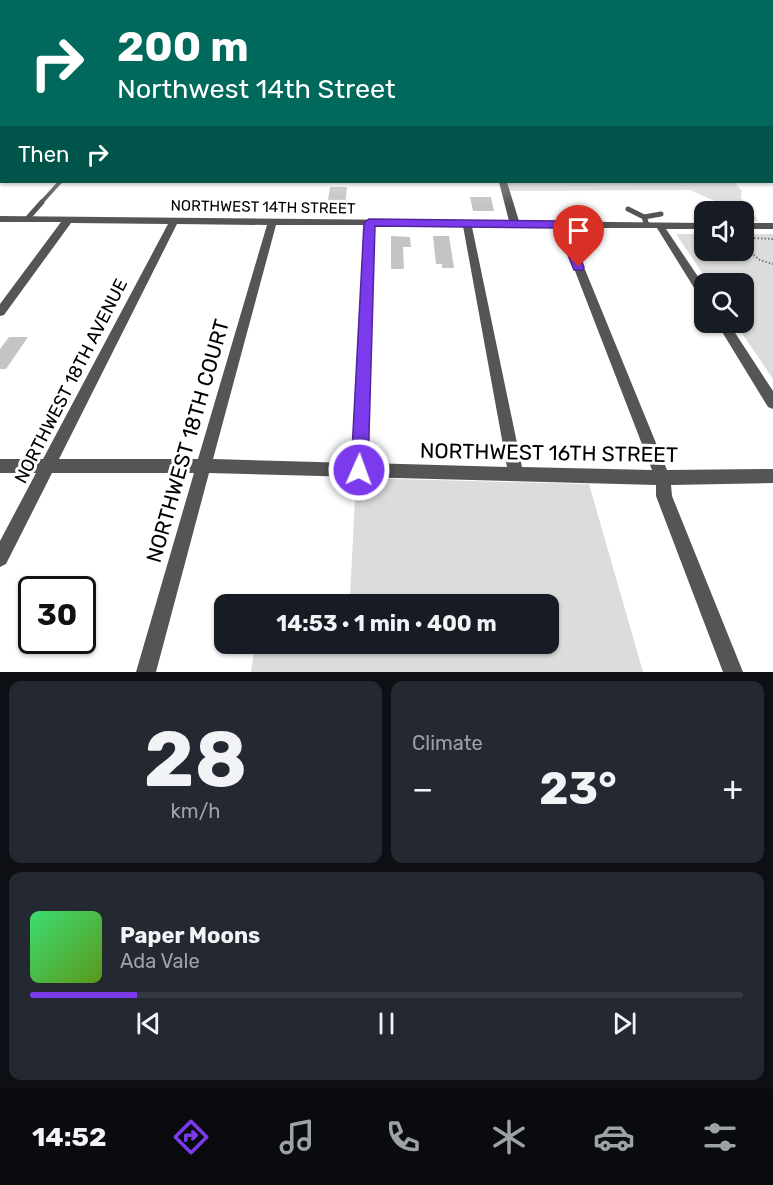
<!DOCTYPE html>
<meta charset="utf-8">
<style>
body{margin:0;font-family:Rubik,sans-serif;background:#242831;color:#f1f3f6;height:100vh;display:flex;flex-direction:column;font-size:22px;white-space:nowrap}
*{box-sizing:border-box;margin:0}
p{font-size:20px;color:#9ea1a6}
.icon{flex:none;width:33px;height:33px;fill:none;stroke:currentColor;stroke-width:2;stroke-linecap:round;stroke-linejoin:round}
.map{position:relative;height:672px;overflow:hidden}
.details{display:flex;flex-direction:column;gap:9px;padding:9px;background:#0d0f14;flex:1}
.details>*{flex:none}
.guide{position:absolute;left:0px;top:0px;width:774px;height:183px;box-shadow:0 2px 4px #0004;background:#00695c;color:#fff;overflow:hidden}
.fabs{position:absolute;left:694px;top:201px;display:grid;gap:12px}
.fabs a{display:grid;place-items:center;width:60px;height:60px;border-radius:12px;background:#171b24;box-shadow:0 2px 4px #0004;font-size:30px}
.speed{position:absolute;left:18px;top:576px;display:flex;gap:12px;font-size:30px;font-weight:700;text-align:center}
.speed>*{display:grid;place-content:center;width:78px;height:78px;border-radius:50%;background:#171b24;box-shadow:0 2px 4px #0004;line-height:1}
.speed .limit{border:3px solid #111;border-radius:9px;background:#fff;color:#111}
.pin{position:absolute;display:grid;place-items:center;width:51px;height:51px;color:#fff;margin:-62px -26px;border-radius:50% 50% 50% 0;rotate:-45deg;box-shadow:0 0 6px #0007}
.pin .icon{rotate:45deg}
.me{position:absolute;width:66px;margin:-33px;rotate:2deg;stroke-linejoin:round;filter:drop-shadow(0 0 4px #0008)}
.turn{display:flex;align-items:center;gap:21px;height:126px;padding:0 18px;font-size:27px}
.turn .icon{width:78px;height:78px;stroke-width:2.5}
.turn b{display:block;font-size:42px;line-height:51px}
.then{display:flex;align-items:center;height:57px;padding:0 18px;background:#0003;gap:12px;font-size:22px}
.big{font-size:45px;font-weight:700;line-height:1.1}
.details .tile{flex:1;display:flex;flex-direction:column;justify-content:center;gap:9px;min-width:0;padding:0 21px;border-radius:12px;background:#242831}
.details .dial{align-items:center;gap:0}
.dial b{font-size:78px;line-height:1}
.song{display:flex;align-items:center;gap:18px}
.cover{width:72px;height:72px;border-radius:9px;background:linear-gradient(135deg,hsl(140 70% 55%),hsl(90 70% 35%))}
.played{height:6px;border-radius:3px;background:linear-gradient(90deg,#7c3aed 15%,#363941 15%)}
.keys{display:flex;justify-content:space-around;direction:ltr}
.heat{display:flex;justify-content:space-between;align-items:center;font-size:33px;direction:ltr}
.details .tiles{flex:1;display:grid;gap:9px;grid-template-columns:1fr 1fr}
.tile:last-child{grid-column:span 2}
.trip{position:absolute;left:214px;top:594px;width:345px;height:60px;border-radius:12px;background:#171b24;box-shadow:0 2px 4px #0004;font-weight:700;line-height:60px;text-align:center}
.dock{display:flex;height:96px;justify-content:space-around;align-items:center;background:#090b0e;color:#9ea1a6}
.dock .icon{width:42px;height:42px}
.dock .selected{color:#7c3aed}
.dock b{font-size:27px;color:#f1f3f6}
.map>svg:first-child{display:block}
</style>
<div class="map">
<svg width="773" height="672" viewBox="0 0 773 672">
<rect width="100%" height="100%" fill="#fff"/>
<g fill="#dcdcdc">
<path d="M507,182H734L742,191L741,198L760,223L744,215V212L737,211L690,190L510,191Z"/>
<path d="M676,234H705V250H744V234H773V379L735,323L744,322V284L709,283Z"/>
<path d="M356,478L589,484L643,672H251L255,644H549V604H261L262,599L350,597Z"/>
</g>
<g fill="#c4c4c4">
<path d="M330,187H347L345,207H327Z"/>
<path d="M470,197H491L494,211H473Z"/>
<path d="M391,236L410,237L411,247H403L404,269H391Z"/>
<path d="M433,236H449L454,268H442V264H436Z"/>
<path d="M9,337H28L6,369H0V349Z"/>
</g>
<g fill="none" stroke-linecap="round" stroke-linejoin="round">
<path stroke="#777" stroke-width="2" stroke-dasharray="1.5 2" stroke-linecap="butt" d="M773,239L753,238L745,242L746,249L760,260L773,264"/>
<g stroke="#555" stroke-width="4">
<path d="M0,120L2,118"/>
<path d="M40,204L60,182"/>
</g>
<g stroke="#555" stroke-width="5">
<path d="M628,209L644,217L647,225"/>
<path d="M644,217L661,214"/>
<path d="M27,219L42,202"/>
</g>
<g fill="#555" fill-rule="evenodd">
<path d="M499,182H507L519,221L705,223V229H666L705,287V300L701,299L657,228H568L667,470L773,469V483L671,485L672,496L743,672H723L656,496V485L209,473L156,672H136L194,473H52L6,564L0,567V541L36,473H0V459H43L168,224L71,223L4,315L0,316V304L61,222H0V216L509,221ZM177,224L267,225L198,459H59ZM276,225H364L352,463L213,459ZM374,226H463L507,467L367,463ZM472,227H558L652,470L522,467Z"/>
<rect x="744" y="223" width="29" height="6"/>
<path d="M716,322H728L773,391V409L768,407Z"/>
</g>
</g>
<linearGradient id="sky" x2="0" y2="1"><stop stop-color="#8cadcc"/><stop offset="0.54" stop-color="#fff"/><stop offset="1" stop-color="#fff" stop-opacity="0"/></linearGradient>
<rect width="773" height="206" fill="url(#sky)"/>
<path fill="#7c3aed" stroke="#51269a" stroke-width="1.5" d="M369,219L562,221L567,225L584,267L583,270H574L557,228L375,226L368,470L365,476L359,479L353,476L351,470L364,223Z"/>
<g text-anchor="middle" stroke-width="6" stroke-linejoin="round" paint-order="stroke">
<g font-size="15" fill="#000" stroke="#fff">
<text transform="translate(263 207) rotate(1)" y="5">NORTHWEST 14TH STREET</text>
</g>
<g font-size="18" fill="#000" stroke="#fff">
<text transform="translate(71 381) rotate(-63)" y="6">NORTHWEST 18TH AVENUE</text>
</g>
<g font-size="21" fill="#000" stroke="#fff">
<text transform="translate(188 441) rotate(-74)" y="7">NORTHWEST 18TH COURT</text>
<text transform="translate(549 453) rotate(1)" y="7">NORTHWEST 16TH STREET</text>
</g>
</g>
</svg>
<div class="fabs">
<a><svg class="icon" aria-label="sound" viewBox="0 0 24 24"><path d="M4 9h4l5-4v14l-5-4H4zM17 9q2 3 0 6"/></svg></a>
<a><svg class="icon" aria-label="search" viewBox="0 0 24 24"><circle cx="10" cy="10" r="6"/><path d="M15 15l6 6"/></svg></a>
</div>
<div class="speed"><div class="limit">30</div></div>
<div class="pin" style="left:579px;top:267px;background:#d93025"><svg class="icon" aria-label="arrive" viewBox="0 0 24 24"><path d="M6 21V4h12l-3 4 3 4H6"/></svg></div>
<svg class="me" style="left:359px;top:470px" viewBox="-20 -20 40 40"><circle r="17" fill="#7c3aed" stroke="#fff" stroke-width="3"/><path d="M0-11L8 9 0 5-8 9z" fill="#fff"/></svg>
<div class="trip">14:53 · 1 min · 400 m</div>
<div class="guide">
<div class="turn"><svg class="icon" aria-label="right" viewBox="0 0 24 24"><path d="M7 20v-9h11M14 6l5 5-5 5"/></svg><div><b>200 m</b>Northwest 14th Street</div></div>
<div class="then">Then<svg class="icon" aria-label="right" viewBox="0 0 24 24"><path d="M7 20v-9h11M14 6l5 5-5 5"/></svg></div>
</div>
</div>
<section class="details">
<div class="tiles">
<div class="tile dial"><b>28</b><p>km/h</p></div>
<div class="tile"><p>Climate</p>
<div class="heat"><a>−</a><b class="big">23°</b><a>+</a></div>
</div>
<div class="tile">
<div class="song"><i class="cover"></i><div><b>Paper Moons</b><p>Ada Vale</p></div></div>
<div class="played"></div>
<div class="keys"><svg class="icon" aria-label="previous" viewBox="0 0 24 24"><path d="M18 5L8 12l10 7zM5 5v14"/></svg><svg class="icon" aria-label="pause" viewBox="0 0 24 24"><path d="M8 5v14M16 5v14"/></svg><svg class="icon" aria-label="next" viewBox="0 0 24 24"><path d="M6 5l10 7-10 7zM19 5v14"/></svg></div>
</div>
</div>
</section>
<nav class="dock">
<b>14:52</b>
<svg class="icon selected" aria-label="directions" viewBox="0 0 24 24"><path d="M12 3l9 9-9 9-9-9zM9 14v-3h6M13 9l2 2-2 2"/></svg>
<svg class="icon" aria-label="music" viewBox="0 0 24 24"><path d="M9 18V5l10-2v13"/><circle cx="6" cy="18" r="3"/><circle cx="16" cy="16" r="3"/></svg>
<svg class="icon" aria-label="phone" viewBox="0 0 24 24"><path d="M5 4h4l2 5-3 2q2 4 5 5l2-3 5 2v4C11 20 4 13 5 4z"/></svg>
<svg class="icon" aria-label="climate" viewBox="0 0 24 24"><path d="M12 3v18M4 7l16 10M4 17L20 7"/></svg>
<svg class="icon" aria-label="car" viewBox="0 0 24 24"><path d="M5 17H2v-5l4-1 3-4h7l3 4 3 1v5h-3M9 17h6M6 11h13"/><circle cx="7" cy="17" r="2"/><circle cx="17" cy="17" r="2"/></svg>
<svg class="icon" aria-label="filters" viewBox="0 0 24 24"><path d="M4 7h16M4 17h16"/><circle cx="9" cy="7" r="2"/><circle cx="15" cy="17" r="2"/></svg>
</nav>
